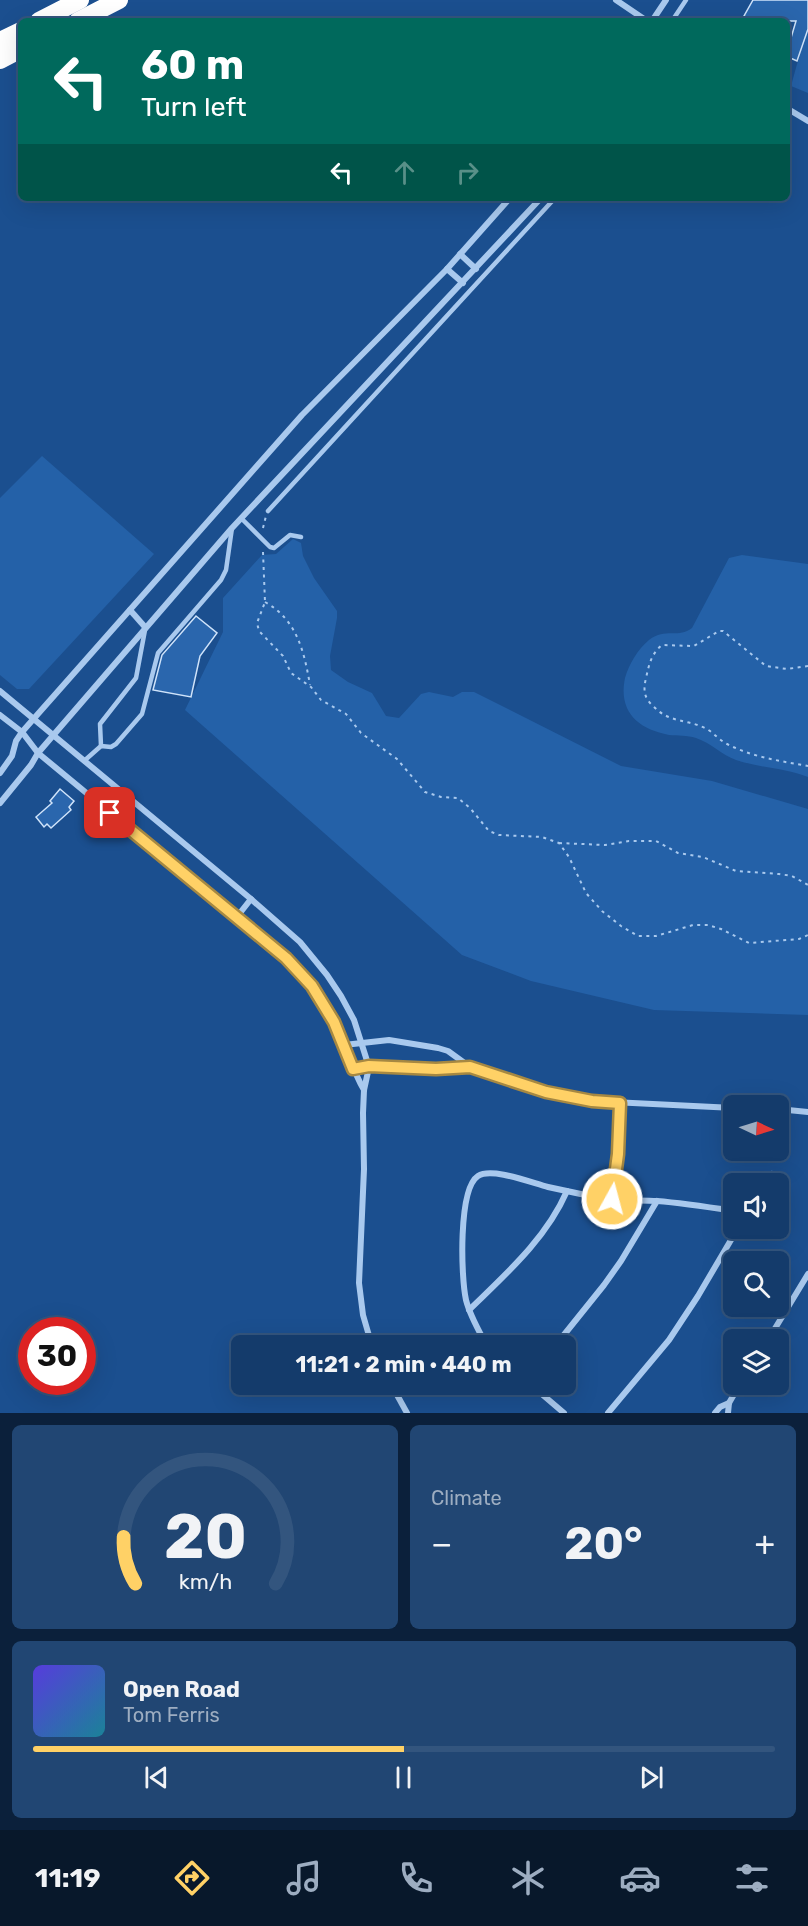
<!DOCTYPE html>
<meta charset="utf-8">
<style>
body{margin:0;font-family:Rubik,sans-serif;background:#214673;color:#f1f3f6;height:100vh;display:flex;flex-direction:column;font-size:22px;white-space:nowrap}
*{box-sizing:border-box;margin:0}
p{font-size:20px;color:#9dadc1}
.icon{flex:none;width:33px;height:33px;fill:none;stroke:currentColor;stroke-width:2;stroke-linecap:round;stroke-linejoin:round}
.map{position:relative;height:1413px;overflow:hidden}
.sheet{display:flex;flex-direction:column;gap:12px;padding:12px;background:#0b203b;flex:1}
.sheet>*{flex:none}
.hud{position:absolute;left:18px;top:18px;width:772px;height:183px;border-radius:9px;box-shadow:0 6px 24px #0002,0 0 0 2px #33557e;background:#00695c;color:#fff;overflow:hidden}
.needle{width:39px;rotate:94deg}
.controls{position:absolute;left:723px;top:1095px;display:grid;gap:12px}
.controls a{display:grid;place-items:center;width:66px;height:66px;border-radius:9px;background:#143b6b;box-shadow:0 6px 24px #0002,0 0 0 2px #33557e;font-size:30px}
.speed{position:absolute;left:18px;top:1317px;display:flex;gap:12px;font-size:30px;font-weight:700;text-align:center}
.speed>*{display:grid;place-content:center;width:78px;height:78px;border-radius:50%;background:#143b6b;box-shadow:0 6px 24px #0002,0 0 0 2px #33557e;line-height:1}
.speed .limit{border:9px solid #d22;background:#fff;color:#111}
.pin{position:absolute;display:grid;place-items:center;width:51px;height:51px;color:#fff;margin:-26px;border-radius:12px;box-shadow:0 3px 9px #0006}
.me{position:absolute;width:66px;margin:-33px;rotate:7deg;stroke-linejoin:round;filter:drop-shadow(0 0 4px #0008)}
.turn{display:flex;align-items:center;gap:21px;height:126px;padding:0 24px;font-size:27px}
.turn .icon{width:78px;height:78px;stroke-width:2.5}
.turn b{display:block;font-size:42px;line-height:51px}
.lanes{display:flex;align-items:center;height:57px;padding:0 24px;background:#0003;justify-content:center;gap:30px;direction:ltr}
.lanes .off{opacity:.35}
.big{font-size:45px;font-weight:700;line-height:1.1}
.sheet .card{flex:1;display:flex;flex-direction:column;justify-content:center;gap:9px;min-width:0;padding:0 21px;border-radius:9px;background:#214673}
.sheet .dial{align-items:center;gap:0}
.dial svg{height:156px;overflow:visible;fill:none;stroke:#33557e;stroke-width:7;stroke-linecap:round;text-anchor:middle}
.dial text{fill:#f1f3f6;stroke:none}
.song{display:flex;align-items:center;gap:18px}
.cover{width:72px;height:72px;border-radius:9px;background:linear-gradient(135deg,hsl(250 70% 55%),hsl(190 70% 35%))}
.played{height:6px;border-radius:3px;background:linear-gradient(90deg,#ffd166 50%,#33557e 50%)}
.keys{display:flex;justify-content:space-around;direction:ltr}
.heat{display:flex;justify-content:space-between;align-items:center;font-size:33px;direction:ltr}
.sheet .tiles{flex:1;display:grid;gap:12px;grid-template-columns:1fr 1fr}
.card:last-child{grid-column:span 2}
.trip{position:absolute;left:231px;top:1335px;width:345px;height:60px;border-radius:9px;background:#143b6b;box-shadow:0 6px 24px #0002,0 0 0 2px #33557e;font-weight:700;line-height:60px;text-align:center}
.dock{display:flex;height:96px;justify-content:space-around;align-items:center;background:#08182b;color:#9dadc1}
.dock .icon{width:42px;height:42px}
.dock .selected{color:#ffd166}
.dock b{font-size:27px;color:#f1f3f6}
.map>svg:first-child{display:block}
</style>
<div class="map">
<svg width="808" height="1413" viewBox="0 0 808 1413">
<rect width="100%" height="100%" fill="#1b4f8f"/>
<g fill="#2461a8">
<path d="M808,24V93L791,86Z"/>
<path d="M42,456L154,554L29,689H17L0,675V498Z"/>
<path d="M293,539L301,543L303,556L314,578L337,611V618L330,656L331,670L348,682L372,693L386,716L399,718L421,694L429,692L453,697L462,692H474L621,766L712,781L808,809V1015L654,1010L531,981L462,955L185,710L223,632V598L262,555L276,554Z"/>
<path d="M742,555L808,564V777C785,768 760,768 736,760C722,755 711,743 696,738C687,735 678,736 669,735C638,729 618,712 625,678C629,664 638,649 649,640C666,627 677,639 692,628L729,558Z"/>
</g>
<g fill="#2a66ad" stroke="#cfe3fa" stroke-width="1.5">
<path d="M753,0H808V29L797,61L788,57V48L796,21H753L744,16Z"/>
<path d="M196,616L217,633L200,656L191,697L153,690L162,655Z"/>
<path d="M60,789L74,801L69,807L71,810L51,828L47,824L44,827L36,817L52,803L50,801Z"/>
</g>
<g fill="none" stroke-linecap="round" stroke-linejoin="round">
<g stroke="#a9c9ee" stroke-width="2" stroke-dasharray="3 4.5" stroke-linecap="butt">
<path d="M263,528L266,516"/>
<path d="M263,552L265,602L257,623L259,631L283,656L291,673L311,687L321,700L346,714L361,733L397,759L425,792L441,797L458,798L470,808L489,831L499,835L542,837L559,843L569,857L586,893L602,911L621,926L638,936H656L693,925H708L721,929L749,943L799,939L808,935"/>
<path d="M265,602C297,620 304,651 310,685"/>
<path d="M808,666L787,669L766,666L723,631H719L694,646L662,645C651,654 649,665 646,678C643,691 644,698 654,707C670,723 686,719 705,728C713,732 719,740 727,744C752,757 780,761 808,766"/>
<path d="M559,843L605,845L629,841H656L678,853L703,857L736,871L779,874L792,876L808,885"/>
</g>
<g stroke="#a9c9ee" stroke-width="4.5">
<path d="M672,21L686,0"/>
<path d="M268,511L555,198"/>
<path d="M241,518L270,547L274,548L290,535L301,537"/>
<path d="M101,746L100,724L136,678L145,630"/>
<path d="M84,761L101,746L111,747L116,744L142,714L158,653L221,580L226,570L232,528"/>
</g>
<g stroke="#a9c9ee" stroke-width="6">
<path d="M616,0L647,21"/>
<path d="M652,21L666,0"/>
<path d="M788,109L808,121"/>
<path d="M460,254L476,269"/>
<path d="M447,269L463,283"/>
<path d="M130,610L145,627"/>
<path d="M0,691L251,899L300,942L327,975L341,996L354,1020L369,1067L364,1090L363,1113L364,1169L359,1283L363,1315L372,1346"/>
<path d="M0,715L22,732L38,753L286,958C304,978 321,997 334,1021C346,1044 351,1068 364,1090"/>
<path d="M0,773L12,756L16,741L22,732L302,415L447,269L510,198"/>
<path d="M0,803L31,765L38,753L232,528L541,198"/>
<path d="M236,918L251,899"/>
<path d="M344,1045L389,1040L438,1048L448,1051L470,1067L546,1092L592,1101L734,1108"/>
<path d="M353,1069L369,1067L436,1069L469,1067"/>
<path d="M778,1109L808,1112"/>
<path d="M766,1184L772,1174"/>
<path d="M612,1199L618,1154L620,1103"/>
<path d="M469,1310C506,1274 546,1239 567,1191"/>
<path d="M768,1340L808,1274"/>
<path d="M487,1346C479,1331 470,1316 466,1300C461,1278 458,1189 478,1176C492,1167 532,1183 548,1187C569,1192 590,1196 611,1199C626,1201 641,1200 657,1201C682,1203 708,1207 734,1211"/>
<path d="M555,1346L604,1285L621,1261L657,1201"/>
<path d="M391,1384L407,1413"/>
<path d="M530,1384L564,1413"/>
<path d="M608,1413L669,1340L698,1296L738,1228"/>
<path d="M715,1413L720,1407L729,1403"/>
<path d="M728,1413L729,1403L740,1384"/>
</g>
<g stroke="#fff" stroke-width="18">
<path d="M39,21L80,0"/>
<path d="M78,21L119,0"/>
<path d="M0,41L21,31"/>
<path d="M0,60L21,49"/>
</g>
</g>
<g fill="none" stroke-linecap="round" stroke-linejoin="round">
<g stroke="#a68842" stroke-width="15">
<path id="route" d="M110,813L286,958L312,986L334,1022L353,1069L369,1066L436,1069L470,1067L546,1092L592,1101L620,1103L618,1154L612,1199"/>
</g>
<use href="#route" stroke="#ffd166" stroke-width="10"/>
</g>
</svg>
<div class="controls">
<a><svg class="needle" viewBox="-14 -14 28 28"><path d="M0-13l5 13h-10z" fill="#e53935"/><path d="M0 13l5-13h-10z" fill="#9dadc1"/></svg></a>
<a><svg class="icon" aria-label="sound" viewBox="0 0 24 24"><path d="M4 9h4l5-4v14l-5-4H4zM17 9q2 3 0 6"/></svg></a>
<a><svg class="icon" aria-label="search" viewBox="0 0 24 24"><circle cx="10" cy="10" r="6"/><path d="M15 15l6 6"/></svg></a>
<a><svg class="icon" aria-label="layers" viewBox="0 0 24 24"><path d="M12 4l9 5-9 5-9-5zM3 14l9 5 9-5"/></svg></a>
</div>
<div class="speed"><div class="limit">30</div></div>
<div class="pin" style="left:110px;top:813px;background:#d93025"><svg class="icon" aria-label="arrive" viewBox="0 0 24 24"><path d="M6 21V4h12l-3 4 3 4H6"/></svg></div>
<svg class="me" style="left:612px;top:1199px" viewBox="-20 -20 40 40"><circle r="17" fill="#ffd166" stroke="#fff" stroke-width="3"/><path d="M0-11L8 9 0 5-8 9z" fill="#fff"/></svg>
<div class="trip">11:21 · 2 min · 440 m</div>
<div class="hud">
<div class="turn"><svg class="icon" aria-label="left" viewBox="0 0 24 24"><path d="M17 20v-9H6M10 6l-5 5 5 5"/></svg><div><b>60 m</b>Turn left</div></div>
<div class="lanes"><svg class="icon" aria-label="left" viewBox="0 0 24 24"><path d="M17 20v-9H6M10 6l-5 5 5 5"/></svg><svg class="icon off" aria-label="ahead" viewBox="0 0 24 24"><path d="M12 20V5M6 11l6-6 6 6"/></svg><svg class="icon off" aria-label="right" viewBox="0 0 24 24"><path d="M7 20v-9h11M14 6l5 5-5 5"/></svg></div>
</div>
</div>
<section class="sheet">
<div class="tiles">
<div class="card dial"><svg viewBox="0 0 100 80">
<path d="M14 69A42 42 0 1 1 86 69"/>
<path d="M14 69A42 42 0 0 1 8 45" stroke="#ffd166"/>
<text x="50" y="56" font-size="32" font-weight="700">20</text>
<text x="50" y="72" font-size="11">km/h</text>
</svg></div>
<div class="card"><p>Climate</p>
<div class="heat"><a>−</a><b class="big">20°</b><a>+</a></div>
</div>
<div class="card">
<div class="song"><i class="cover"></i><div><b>Open Road</b><p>Tom Ferris</p></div></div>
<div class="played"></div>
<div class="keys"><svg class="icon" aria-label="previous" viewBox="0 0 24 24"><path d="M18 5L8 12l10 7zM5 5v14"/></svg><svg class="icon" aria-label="pause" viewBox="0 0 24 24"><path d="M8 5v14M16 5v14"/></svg><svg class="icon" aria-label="next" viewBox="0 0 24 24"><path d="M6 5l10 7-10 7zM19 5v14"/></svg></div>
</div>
</div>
</section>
<nav class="dock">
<b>11:19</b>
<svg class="icon selected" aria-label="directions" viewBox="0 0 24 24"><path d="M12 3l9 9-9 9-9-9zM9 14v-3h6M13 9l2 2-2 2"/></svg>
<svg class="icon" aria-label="music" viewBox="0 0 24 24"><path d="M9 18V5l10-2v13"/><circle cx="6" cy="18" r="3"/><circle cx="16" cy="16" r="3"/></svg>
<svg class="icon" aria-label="phone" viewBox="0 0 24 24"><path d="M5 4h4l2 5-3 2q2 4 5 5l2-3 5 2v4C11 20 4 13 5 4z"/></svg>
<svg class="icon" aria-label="climate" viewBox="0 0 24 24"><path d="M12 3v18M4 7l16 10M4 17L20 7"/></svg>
<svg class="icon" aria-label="car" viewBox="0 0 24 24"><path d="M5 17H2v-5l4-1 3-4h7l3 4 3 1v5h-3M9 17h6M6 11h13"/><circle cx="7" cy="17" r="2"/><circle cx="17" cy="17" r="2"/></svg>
<svg class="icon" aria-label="filters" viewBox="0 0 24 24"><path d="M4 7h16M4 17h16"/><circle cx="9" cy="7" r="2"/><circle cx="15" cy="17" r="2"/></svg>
</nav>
